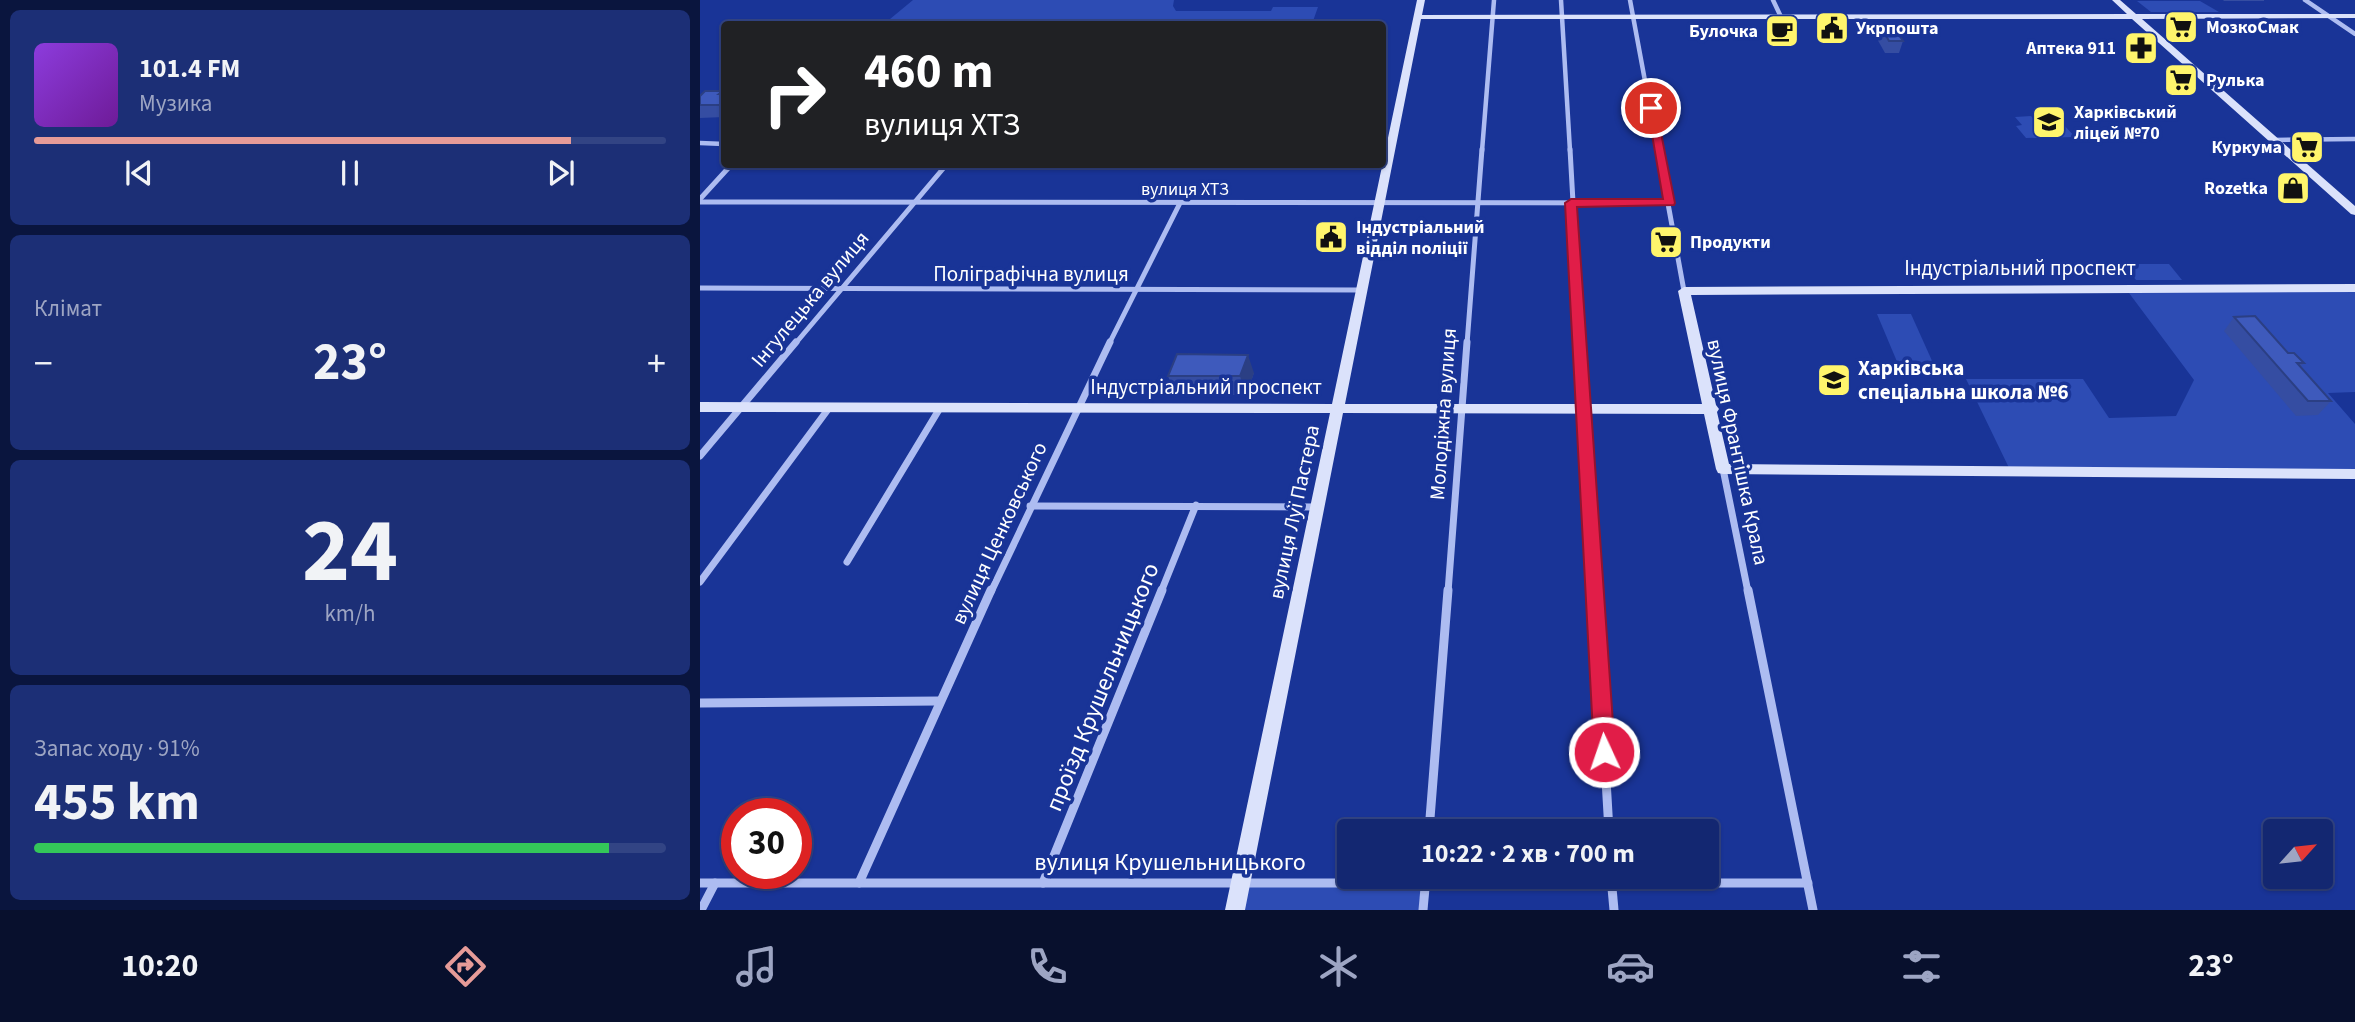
<!DOCTYPE html>
<html lang="uk">
<meta charset="utf-8">
<style>
body{margin:0;font-family:"Source Sans 3",sans-serif;background:#1c2f76;color:#f1f3f6;height:100vh;display:flex;flex-direction:column;font-size:26px;white-space:nowrap}
*{box-sizing:border-box;margin:0}
p{font-size:23px;color:#9da5c3}
.icon{flex:none;width:38px;height:38px;fill:none;stroke:currentColor;stroke-width:2;stroke-linecap:round;stroke-linejoin:round}
.map{position:relative;flex:1;overflow:hidden}
.side{display:flex;flex-direction:column;gap:10px;padding:10px;background:#0a153e;width:700px}
.side>*{flex:none}
.banner{position:absolute;left:21px;top:21px;width:665px;height:147px;border-radius:7px;box-shadow:0 2px 5px #0004,0 0 0 2px #324484;background:#202124;color:#fff;overflow:hidden}
.needle{width:46px;rotate:63deg}
.tools{position:absolute;left:1563px;top:819px;display:grid;gap:14px}
.tools a{display:grid;place-items:center;width:70px;height:70px;border-radius:7px;background:#132771;box-shadow:0 2px 5px #0004,0 0 0 2px #324484;font-size:35px}
.speed{position:absolute;left:21px;top:798px;display:flex;gap:14px;font-size:35px;font-weight:700;text-align:center}
.speed>*{display:grid;place-content:center;width:91px;height:91px;border-radius:50%;background:#132771;box-shadow:0 2px 5px #0004,0 0 0 2px #324484;line-height:1}
.speed .limit{border:10px solid #d22;background:#fff;color:#111}
.pin{position:absolute;display:grid;place-items:center;width:60px;height:60px;color:#fff;margin:-30px;border:4px solid #fff;border-radius:50%;box-shadow:0 2px 7px #0007}
.me{position:absolute;width:77px;margin:-38px;rotate:357deg;stroke-linejoin:round;filter:drop-shadow(0 0 5px #0008)}
.turn{display:flex;align-items:center;gap:24px;height:147px;padding:0 28px;font-size:32px}
.turn .icon{width:91px;height:91px;stroke-width:2.5}
.turn b{display:block;font-size:49px;line-height:60px}
.big{font-size:52px;font-weight:700;line-height:1.1}
.side .card{flex:1;display:flex;flex-direction:column;justify-content:center;gap:10px;min-width:0;padding:0 24px;border-radius:10px;background:#1c2f76}
.side .dial{align-items:center;gap:0}
.dial b{font-size:91px;line-height:1}
.song{display:flex;align-items:center;gap:21px}
.cover{width:84px;height:84px;border-radius:10px;background:linear-gradient(135deg,hsl(270 70% 55%),hsl(280 70% 35%))}
.played{height:7px;border-radius:4px;background:linear-gradient(90deg,#e69b98 85%,#324484 85%)}
.keys{display:flex;justify-content:space-around;direction:ltr}
.heat{display:flex;justify-content:space-between;align-items:center;font-size:38px;direction:ltr}
.charge{height:10px;border-radius:5px;background:linear-gradient(90deg,#34c759 91%,#324484 0)}
.trip{position:absolute;left:637px;top:819px;width:382px;height:70px;border-radius:7px;background:#132771;box-shadow:0 2px 5px #0004,0 0 0 2px #324484;font-weight:700;line-height:70px;text-align:center}
.dock{display:flex;height:112px;justify-content:space-around;align-items:center;background:#08102d;color:#9da5c3}
.dock .icon{width:49px;height:49px}
.dock .selected{color:#e69b98}
.dock b{font-size:32px;color:#f1f3f6}
main{display:flex;flex:1;min-height:0}
.map>svg:first-child{display:block}
</style>
<main>
<section class="side">
<div class="card">
<div class="song"><i class="cover"></i><div><b>101.4 FM</b><p>Музика</p></div></div>
<div class="played"></div>
<div class="keys"><svg class="icon" aria-label="previous" viewBox="0 0 24 24"><path d="M18 5L8 12l10 7zM5 5v14"/></svg><svg class="icon" aria-label="pause" viewBox="0 0 24 24"><path d="M8 5v14M16 5v14"/></svg><svg class="icon" aria-label="next" viewBox="0 0 24 24"><path d="M6 5l10 7-10 7zM19 5v14"/></svg></div>
</div>
<div class="card"><p>Клімат</p>
<div class="heat"><a>−</a><b class="big">23°</b><a>+</a></div>
</div>
<div class="card dial"><b>24</b><p>km/h</p></div>
<div class="card"><p>Запас ходу · 91%</p><b class="big">455 km</b><div class="charge"></div></div>
</section>
<div class="map">
<svg width="1655" height="910" viewBox="0 0 1655 910">
<rect width="100%" height="100%" fill="#193497"/>
<g fill="#2d4cb4">
<path d="M213,0H474L473,6L476,11H571L573,7H618L612,24H184Z"/>
<path d="M1437,1H1500L1519,12H1618H1451Z"/>
<path d="M1331,116L1338,125H1364L1375,137L1326,138L1316,126L1322,125L1315,117Z"/>
<path d="M1424,264H1469L1482,280H1436Z"/>
<path d="M1655,288V392L1628,393L1655,424V471L1311,472L1266,379H1383L1409,418L1476,416L1494,380L1426,289Z"/>
<path d="M1177,314H1211L1233,363L1198,364Z"/>
<path d="M540,883H723V910H535Z"/>
</g>
<g fill="none" stroke-linecap="round" stroke-linejoin="round">
<g stroke="#adbcf1" stroke-width="4.5">
<path d="M861,0L870,151"/>
<path d="M930,0L958,151"/>
<path d="M1073,0L1081,17"/>
<path d="M1605,0L1655,34"/>
<path d="M1573,140L1655,139"/>
<path d="M0,143L24,144"/>
<path d="M782,151L794,0"/>
</g>
<g stroke="#adbcf1" stroke-width="5">
<path d="M870,149L881,344"/>
<path d="M958,149L984,291"/>
<path d="M0,199L32,164"/>
<path d="M0,202L969,203"/>
<path d="M0,288L661,290"/>
<path d="M95,344L247,164"/>
<path d="M409,344L480,203"/>
<path d="M767,344L782,149"/>
</g>
<g stroke="#adbcf1" stroke-width="7">
<path d="M881,342L895,592"/>
<path d="M0,456L96,342"/>
<path d="M1023,469L1048,592"/>
<path d="M330,506L617,507"/>
<path d="M147,562L240,408"/>
<path d="M0,582L129,408"/>
<path d="M291,592L410,342"/>
<path d="M461,592L496,505"/>
<path d="M748,592L767,342"/>
</g>
<g stroke="#adbcf1" stroke-width="9">
<path d="M895,590L909,831"/>
<path d="M1048,590L1113,910"/>
<path d="M0,703L239,701"/>
<path d="M729,831L748,590"/>
<path d="M911,877L914,910"/>
<path d="M0,883H1108"/>
<path d="M159,883L291,590"/>
<path d="M343,883L462,590"/>
<path d="M1,910L15,883"/>
<path d="M723,910L726,877"/>
</g>
<path fill="#dbe2fb" fill-rule="evenodd" d="M717,0H725L722,15L1427,14L1412,0H1420L1436,14H1655V18L1442,19L1655,206V215L1651,214L1432,19H721L645,404H1002L978,291L984,287L1655,284V292L991,295L1016,405L1019,409L1017,412L1029,464L1655,469V479L1023,474L1018,473L1016,469L1004,414L643,413L545,910H525L630,413L0,412V402L632,404Z"/>
</g>
<g fill="#354da2">
<path d="M1523,0H1564V1H1524Z"/>
<path d="M1180,25L1203,41L1199,53H1185L1176,37Z"/>
<path d="M23,91L24,94V117L0,118V96Z"/>
<path d="M1534,317L1604,363L1600,367L1631,401L1618,415L1596,416L1524,331Z"/>
<path d="M554,373L546,395H475L468,376Z"/>
</g>
<path fill="#2b3f84" d="M548,355L554,373L546,395L540,376Z"/>
<g fill="#3e5abc" stroke="#2b3f84" stroke-width="2">
<path d="M1180,25L1193,26L1203,41H1189Z"/>
<path d="M5,91H23L19,94H24V105H0V96Z"/>
<path d="M1555,316L1588,353H1594L1604,363H1597L1631,401H1608L1534,317Z"/>
<path d="M477,354L548,355L540,376H468Z"/>
</g>
<path fill="#e11d48" stroke="#92132f" stroke-width="2" d="M947,105L956,108L975,203L974,205L877,207L915,752L912,759L904,762L897,759L894,752L865,203L871,199H963Z"/>
<defs>
<g id="supermarket-square" transform="scale(1.75)"><rect x="-9" y="-9" width="18" height="18" rx="4" fill="#fff56c" stroke="#193497"/><path d="M-6-5.5h2.5l.6 2H6L4.5 2H-2.5L-4.4-4H-6ZM-1.5 3.2a1.3 1.3 0 1 0 .1 0ZM3 3.2a1.3 1.3 0 1 0 .1 0Z" fill="#111"/></g>
<g id="civic-square" transform="scale(1.75)"><rect x="-9" y="-9" width="18" height="18" rx="4" fill="#fff56c" stroke="#193497"/><path d="M-.6-6.5H3V-4.5H.6V-3L4-1V1h2V6H-6V1h2V-1L-.6-3ZM-1.2 2.5V6h2.4V2.5Z" fill="#111"/></g>
<g id="cafe-square" transform="scale(1.75)"><rect x="-9" y="-9" width="18" height="18" rx="4" fill="#fff56c" stroke="#193497"/><path d="M-5.5-4.5H6V0H3Q3 3.5 0 3.5H-2.5Q-5.5 3.5-5.5 0ZM3-3.2v2h1.7v-2ZM-6 4.5H4V6H-6Z" fill="#111"/></g>
<g id="pharmacy-square" transform="scale(1.75)"><rect x="-9" y="-9" width="18" height="18" rx="4" fill="#fff56c" stroke="#193497"/><path d="M-2-6h4v4h4v4h-4v4h-4v-4h-4v-4h4Z" fill="#111"/></g>
<g id="school-square" transform="scale(1.75)"><rect x="-9" y="-9" width="18" height="18" rx="4" fill="#fff56c" stroke="#193497"/><path d="M0-5L7-2L0 1L-7-2ZM-4 1L0 2.5L4 1V4Q0 6-4 4Z" fill="#111"/></g>
<g id="shop-square" transform="scale(1.75)"><rect x="-9" y="-9" width="18" height="18" rx="4" fill="#fff56c" stroke="#193497"/><path d="M-5-2.5h2.3a2.7 3.5 0 0 1 5.4 0H5L5.5 6h-11ZM-1.5-2.5h3a1.5 2.3 0 0 0-3 0Z" fill="#111"/></g>
</defs>
<g fill-rule="evenodd">
<use href="#supermarket-square" x="1481" y="27"/>
<use href="#civic-square" x="1132" y="28"/>
<use href="#cafe-square" x="1082" y="31"/>
<use href="#pharmacy-square" x="1441" y="48"/>
<use href="#supermarket-square" x="1481" y="80"/>
<use href="#school-square" x="1349" y="122"/>
<use href="#supermarket-square" x="1607" y="147"/>
<use href="#shop-square" x="1593" y="188"/>
<use href="#civic-square" x="631" y="237"/>
<use href="#supermarket-square" x="966" y="242"/>
<use href="#school-square" x="1134" y="380"/>
</g>
<g text-anchor="middle" stroke-width="7" stroke-linejoin="round" paint-order="stroke">
<g font-size="18" font-weight="bold" fill="#fff" stroke="#193497" text-anchor="start">
<text x="1506" y="33">МозкоСмак</text>
<text x="1156" y="34">Укрпошта</text>
<text x="1058" y="37" text-anchor="end">Булочка</text>
<text x="1416" y="54" text-anchor="end">Аптека 911</text>
<text x="1506" y="86">Рулька</text>
<text x="1374" y="118">Харківський<tspan x="1374" dy="21">ліцей №70</tspan></text>
<text x="1582" y="153" text-anchor="end">Куркума</text>
<text x="1568" y="194" text-anchor="end">Rozetka</text>
<text x="656" y="233">Індустріальний<tspan x="656" dy="21">відділ поліції</tspan></text>
<text x="990" y="248">Продукти</text>
</g>
<g font-size="18" fill="#fff" stroke="#193497">
<text x="485" y="195">вулиця ХТЗ</text>
</g>
<g font-size="21" fill="#fff" stroke="#193497">
<text x="1320" y="275">Індустріальний проспект</text>
<text x="331" y="281">Поліграфічна вулиця</text>
<text transform="translate(110 299) rotate(-50)" y="7">Інгулецька вулиця</text>
<text x="506" y="394">Індустріальний проспект</text>
<text transform="translate(743 414) rotate(-86)" y="7">Молодіжна вулиця</text>
<text transform="translate(1038 452) rotate(78)" y="7">вулиця Франтішка Крала</text>
<text transform="translate(594 512) rotate(-78)" y="7">вулиця Луї Пастера</text>
<text transform="translate(299 533) rotate(-65)" y="7">вулиця Ценковського</text>
</g>
<g font-size="21" font-weight="bold" fill="#fff" stroke="#193497" text-anchor="start">
<text x="1158" y="375">Харківська<tspan x="1158" dy="24">спеціальна школа №6</tspan></text>
</g>
<g font-size="24" fill="#fff" stroke="#193497">
<text transform="translate(402 687) rotate(-68)" y="8">проїзд Крушельницького</text>
<text x="470" y="870">вулиця Крушельницького</text>
</g>
</g>
</svg>
<div class="tools">
<a><svg class="needle" viewBox="-14 -14 28 28"><path d="M0-13l5 13h-10z" fill="#e53935"/><path d="M0 13l5-13h-10z" fill="#9da5c3"/></svg></a>
</div>
<div class="speed"><div class="limit">30</div></div>
<div class="pin" style="left:951px;top:108px;background:#d93025"><svg class="icon" aria-label="arrive" viewBox="0 0 24 24"><path d="M6 21V4h12l-3 4 3 4H6"/></svg></div>
<svg class="me" style="left:904px;top:752px" viewBox="-20 -20 40 40"><circle r="17" fill="#e11d48" stroke="#fff" stroke-width="3"/><path d="M0-11L8 9 0 5-8 9z" fill="#fff"/></svg>
<div class="trip">10:22 · 2 хв · 700 m</div>
<div class="banner">
<div class="turn"><svg class="icon" aria-label="right" viewBox="0 0 24 24"><path d="M7 20v-9h11M14 6l5 5-5 5"/></svg><div><b>460 m</b>вулиця ХТЗ</div></div>
</div>
</div>
</main>
<nav class="dock">
<b>10:20</b>
<svg class="icon selected" aria-label="directions" viewBox="0 0 24 24"><path d="M12 3l9 9-9 9-9-9zM9 14v-3h6M13 9l2 2-2 2"/></svg>
<svg class="icon" aria-label="music" viewBox="0 0 24 24"><path d="M9 18V5l10-2v13"/><circle cx="6" cy="18" r="3"/><circle cx="16" cy="16" r="3"/></svg>
<svg class="icon" aria-label="phone" viewBox="0 0 24 24"><path d="M5 4h4l2 5-3 2q2 4 5 5l2-3 5 2v4C11 20 4 13 5 4z"/></svg>
<svg class="icon" aria-label="climate" viewBox="0 0 24 24"><path d="M12 3v18M4 7l16 10M4 17L20 7"/></svg>
<svg class="icon" aria-label="car" viewBox="0 0 24 24"><path d="M5 17H2v-5l4-1 3-4h7l3 4 3 1v5h-3M9 17h6M6 11h13"/><circle cx="7" cy="17" r="2"/><circle cx="17" cy="17" r="2"/></svg>
<svg class="icon" aria-label="filters" viewBox="0 0 24 24"><path d="M4 7h16M4 17h16"/><circle cx="9" cy="7" r="2"/><circle cx="15" cy="17" r="2"/></svg>
<b>23°</b>
</nav>
